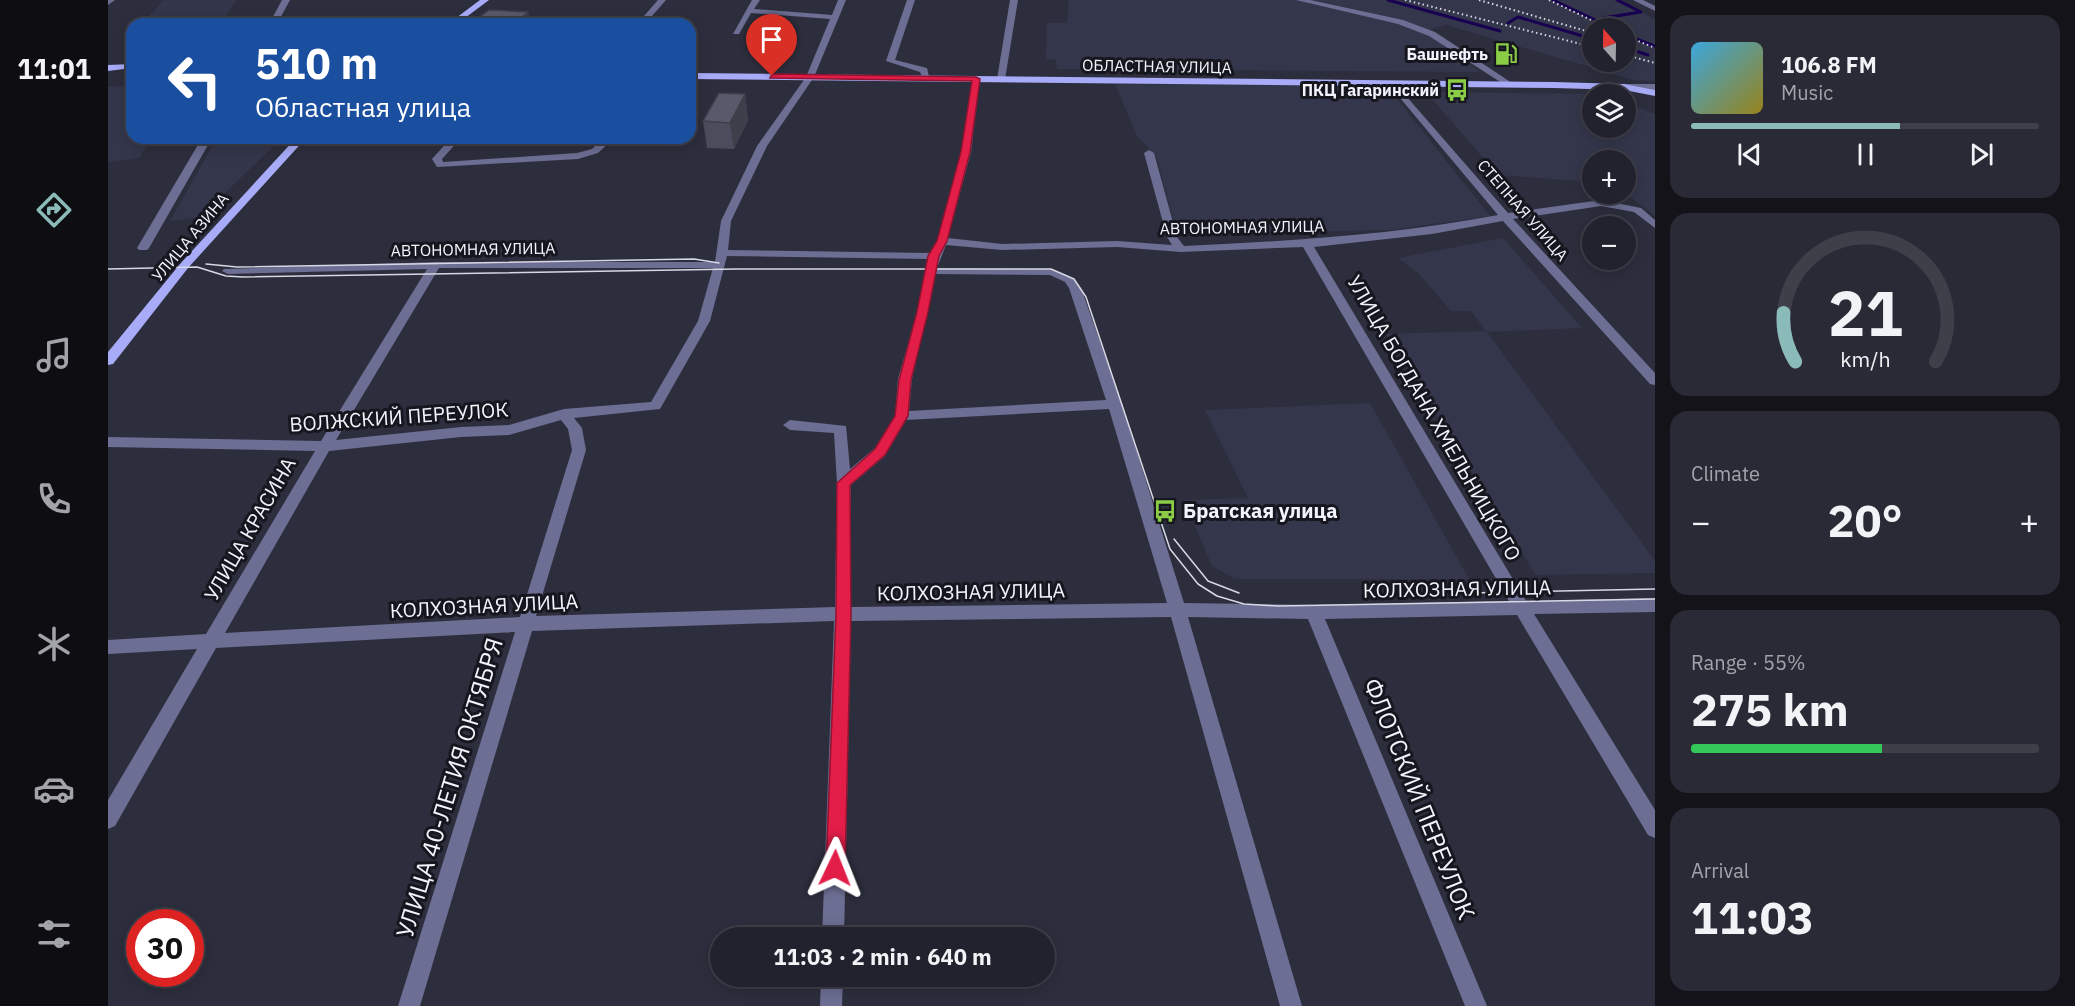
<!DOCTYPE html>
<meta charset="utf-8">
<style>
body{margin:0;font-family:"IBM Plex Sans",sans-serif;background:#2a2a36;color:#f1f3f6;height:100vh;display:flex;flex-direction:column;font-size:22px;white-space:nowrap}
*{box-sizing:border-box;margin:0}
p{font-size:20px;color:#a2a4aa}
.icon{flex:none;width:33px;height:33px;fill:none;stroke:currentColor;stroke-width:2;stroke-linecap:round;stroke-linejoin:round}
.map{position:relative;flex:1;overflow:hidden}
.drawer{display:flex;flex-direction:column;gap:15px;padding:15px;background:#131319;width:420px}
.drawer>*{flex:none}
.top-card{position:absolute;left:18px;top:18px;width:570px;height:126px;border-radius:18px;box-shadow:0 3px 15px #0003,0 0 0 2px #3f3f4a;background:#1a4fa0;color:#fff;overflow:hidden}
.needle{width:39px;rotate:340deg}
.controls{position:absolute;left:1474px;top:18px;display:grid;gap:12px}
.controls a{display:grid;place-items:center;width:54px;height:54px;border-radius:50%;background:#22222e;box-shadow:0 3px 15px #0003,0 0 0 2px #3f3f4a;font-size:30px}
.speed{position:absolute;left:18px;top:909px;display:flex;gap:12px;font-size:30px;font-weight:700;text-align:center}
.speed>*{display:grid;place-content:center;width:78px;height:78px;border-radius:50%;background:#22222e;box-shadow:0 3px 15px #0003,0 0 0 2px #3f3f4a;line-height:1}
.speed .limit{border:9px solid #d22;background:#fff;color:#111}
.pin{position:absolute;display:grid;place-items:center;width:51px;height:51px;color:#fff;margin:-62px -26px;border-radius:50% 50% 50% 0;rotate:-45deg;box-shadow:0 0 6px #0007}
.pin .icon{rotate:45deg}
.me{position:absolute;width:66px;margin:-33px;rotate:2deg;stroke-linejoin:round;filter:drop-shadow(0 0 4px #0008)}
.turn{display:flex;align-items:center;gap:21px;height:126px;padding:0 30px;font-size:27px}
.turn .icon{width:78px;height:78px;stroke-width:2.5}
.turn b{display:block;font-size:42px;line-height:51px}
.big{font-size:45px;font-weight:700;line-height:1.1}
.drawer .widget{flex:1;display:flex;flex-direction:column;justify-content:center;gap:9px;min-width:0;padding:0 21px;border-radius:18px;background:#2a2a36}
.drawer .dial{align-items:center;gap:0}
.dial svg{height:156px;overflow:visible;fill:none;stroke:#3f3f4a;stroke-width:7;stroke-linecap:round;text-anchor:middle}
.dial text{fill:#f1f3f6;stroke:none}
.song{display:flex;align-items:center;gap:18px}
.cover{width:72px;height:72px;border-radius:9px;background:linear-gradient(135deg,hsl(200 70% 55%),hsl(50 70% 35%))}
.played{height:6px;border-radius:3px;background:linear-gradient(90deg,#8bbbb9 60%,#3f3f4a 60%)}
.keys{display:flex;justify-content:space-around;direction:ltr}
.heat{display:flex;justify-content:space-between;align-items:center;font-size:33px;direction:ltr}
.charge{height:9px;border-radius:4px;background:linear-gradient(90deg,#34c759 55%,#3f3f4a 0)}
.trip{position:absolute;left:602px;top:927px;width:345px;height:60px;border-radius:30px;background:#22222e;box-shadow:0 3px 15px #0003,0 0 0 2px #3f3f4a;font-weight:700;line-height:60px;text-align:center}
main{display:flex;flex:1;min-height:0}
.tab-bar{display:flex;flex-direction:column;width:108px;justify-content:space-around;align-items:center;background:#0e0e12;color:#a2a4aa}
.tab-bar .icon{width:42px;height:42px}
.tab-bar .selected{color:#8bbbb9}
.tab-bar b{font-size:27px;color:#f1f3f6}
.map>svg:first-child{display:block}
</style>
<main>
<nav class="tab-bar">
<b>11:01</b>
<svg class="icon selected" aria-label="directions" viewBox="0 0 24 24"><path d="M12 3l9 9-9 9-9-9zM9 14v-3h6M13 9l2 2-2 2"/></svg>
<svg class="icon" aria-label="music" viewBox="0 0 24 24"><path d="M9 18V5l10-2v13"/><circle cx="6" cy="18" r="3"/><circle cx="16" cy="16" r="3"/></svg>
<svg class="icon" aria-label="phone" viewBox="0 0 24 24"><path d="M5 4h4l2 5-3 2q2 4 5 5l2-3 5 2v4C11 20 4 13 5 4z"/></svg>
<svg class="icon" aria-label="climate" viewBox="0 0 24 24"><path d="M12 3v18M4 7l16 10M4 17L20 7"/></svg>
<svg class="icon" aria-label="car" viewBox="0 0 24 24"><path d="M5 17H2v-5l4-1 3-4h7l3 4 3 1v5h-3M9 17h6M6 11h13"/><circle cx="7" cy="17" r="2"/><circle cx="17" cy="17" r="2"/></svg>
<svg class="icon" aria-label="filters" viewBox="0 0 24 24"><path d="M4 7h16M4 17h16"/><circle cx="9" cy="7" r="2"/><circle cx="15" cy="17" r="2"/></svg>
</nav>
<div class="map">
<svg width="1547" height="1006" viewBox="0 0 1547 1006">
<rect width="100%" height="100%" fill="#2d2e3d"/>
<g fill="#34364b" fill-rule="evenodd">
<path d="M56,0H128L113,24H33Z"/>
<path d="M961,0H1509L1547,19V81L1526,80L1338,25L1314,32L1333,42L1372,72L949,69L948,60L938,59L939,23H959ZM1485,28H1518V62H1485Z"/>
<path d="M1007,84L1279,86L1382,216L1282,230L1069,234L1048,155L1029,136Z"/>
<path d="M24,85V138H43L31,158L0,162V87Z"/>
<path d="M1318,92L1488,94H1485V128H1518V103L1547,114V216L1518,193V160H1485V182L1390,175Z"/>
<path d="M109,138H174L92,217L62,221Z"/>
<path d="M1395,238L1474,328L1379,332L1547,561V573L1428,575L1278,334L1378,331L1363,311H1343L1311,274L1290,258Z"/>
<path d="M1262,403L1361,579H1127L1104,566L1076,500L1140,498L1097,410Z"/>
</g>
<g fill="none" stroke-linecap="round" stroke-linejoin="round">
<g stroke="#180151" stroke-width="3">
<path d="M1280,0L1392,31"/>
<path d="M1445,0L1504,28"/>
<path d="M1495,18L1533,12L1509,0"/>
<path d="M1400,23L1410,17L1485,39"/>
<path d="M1518,35L1547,46"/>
<path d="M1518,48L1540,55"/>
</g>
<g fill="#6c6e93" fill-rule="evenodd">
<path d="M0,0H7L0,5Z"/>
<path d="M174,0H182L169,24H161Z"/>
<path d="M550,0H558L537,24H529Z"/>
<path d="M644,0H652L646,9L724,15L730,0H738L706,77L659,146L623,221L620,250L822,253L829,241L853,152L864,79L868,76L872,79L863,152L840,238L894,244L1009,241L1064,245L1059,237L1036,153L1041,150L1046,153L1069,237L1076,246C1182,241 1286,235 1390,215L1282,86L1281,84L1285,81L1400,213L1493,200L1533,208L1547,220V228L1526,212L1493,206L1405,219L1547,373V385L1542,384L1395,221L1324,234L1206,247L1418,601L1547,598V612L1426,614L1547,810V838L1540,835L1409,615L1217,619L1379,1006H1357L1200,619L1080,617L1194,1006H1172L1063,617L743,621L736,938H714L726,621L424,631L312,1006H290L407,632L108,648L7,826L0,829V800L89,649L0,654V640L98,634L207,451L0,447V437L213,441L319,269L120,274L114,271L116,269L327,262H607L613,221L649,146L698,77L722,19L643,13L631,34H625ZM838,245L894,250L1009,247L1073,252L1195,247L1401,601L1206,605L1076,603L1014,404L973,288L965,278L944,269L829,268ZM619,256L820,259L809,312L790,379L787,416L767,448L742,469L738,426L682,420L675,425L682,430L726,433L729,483L727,607L428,616L478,450L474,428L466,418L552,409L602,321ZM331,268H605L590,321L543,402L456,409L401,425L353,427L228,440ZM828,274L942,275L957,282L961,288L998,400L801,411L804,379ZM1001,409L1059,603L743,607V485L777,456L798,420ZM453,420L460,429L464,450L412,617L117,633L221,451L353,437L401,435Z"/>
<path d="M799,0H807L787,60L819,68L822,81H816L812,72L778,61Z"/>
<path d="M902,0H910L897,79L893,82L889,79Z"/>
<path d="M1188,0H1202L1295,20L1327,32L1407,85L1400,87L1321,36L1290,24Z"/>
<path d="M1525,0H1535L1547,6V11Z"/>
<path d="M1516,84H1547V90L1513,89V85Z"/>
<path d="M94,138H104L41,248L39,250H31L29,248Z"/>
<path d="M343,138H353L334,159L335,162L469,153L484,149L495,138H506L490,153L470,159L329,167L324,159Z"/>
<path d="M713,976H735L734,1006H712Z"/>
</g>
<g fill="#a8abf7" fill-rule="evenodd">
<path d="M372,0H381L349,24H340Z"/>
<path d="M24,64V68L0,71V65Z"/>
<path d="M582,73L1446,82L1516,84L1547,90V96L1516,90L1446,88L582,79Z"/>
<path d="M188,138H198L80,268L5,364L0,365V352L72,264Z"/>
</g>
<g stroke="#d7d8e3" stroke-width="1.5">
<path d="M98,264L129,267L586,259L611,263"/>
<path d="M0,269L89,267L118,276L135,277L629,269H943L966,279L978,297L1062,549L1090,584L1109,596L1136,604L1170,606L1547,599"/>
<path d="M1066,539L1100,581L1131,593"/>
<path d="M1361,593L1547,589"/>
</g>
<g stroke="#d7d8e3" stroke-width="2" stroke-dasharray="1.5 3" stroke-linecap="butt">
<path d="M1297,0L1485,47"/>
<path d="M1371,0L1485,33"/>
<path d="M1441,0L1500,28"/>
<path d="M1518,36L1547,48"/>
<path d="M1518,55L1547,63"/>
</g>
</g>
<path fill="#4c4d5c" d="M637,94L640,120L626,149L599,148L595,121Z"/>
<g fill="#3e3f4b">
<path d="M420,12L424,24H406Z"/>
<path d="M637,94L640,120L626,149L622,123Z"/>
</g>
<g fill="#585a6b" stroke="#3e3f4b" stroke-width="1.5">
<path d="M381,10L420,12L406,24H362Z"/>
<path d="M611,93L637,94L622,123L595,121Z"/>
</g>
<path fill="#e11d48" stroke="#92132f" stroke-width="1.5" d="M664,74L868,77L872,79L862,152L839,241L831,256L820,312L803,380L800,416L777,455L742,485L743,614L737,868L734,875L727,878L721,875L718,868L728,614L729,483L767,449L787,416L791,380L809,312L820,256L829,241L853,152L864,81L662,78Z"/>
<defs>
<g id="fuel-bare" transform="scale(1.8)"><path d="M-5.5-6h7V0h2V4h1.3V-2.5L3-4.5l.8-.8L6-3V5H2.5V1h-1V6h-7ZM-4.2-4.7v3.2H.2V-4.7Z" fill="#8bce46" stroke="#16171e" stroke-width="2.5" paint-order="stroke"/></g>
<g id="bus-bare" transform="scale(1.8)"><path d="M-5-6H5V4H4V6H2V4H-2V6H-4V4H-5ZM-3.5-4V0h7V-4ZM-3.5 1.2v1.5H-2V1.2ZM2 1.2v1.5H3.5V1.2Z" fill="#8bce46" stroke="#16171e" stroke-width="2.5" paint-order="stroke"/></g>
</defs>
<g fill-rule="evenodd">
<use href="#fuel-bare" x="1398" y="54"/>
<use href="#bus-bare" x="1349" y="90"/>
<use href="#bus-bare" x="1057" y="511"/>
</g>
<g text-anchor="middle" stroke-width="6" stroke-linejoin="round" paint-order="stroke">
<g font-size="16" font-weight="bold" fill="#f2f3fd" stroke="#16171e" text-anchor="end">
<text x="1380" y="60">Башнефть</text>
<text x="1331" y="96">ПКЦ Гагаринский</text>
</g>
<g font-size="16" fill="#f2f3fd" stroke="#16171e">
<text transform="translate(1049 66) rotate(1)" y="6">ОБЛАСТНАЯ УЛИЦА</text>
<text transform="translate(1415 210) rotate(49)" y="6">СТЕПНАЯ УЛИЦА</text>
<text transform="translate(1134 227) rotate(-1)" y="6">АВТОНОМНАЯ УЛИЦА</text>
<text transform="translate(82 237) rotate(-50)" y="6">УЛИЦА АЗИНА</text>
<text transform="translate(365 249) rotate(-1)" y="6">АВТОНОМНАЯ УЛИЦА</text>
</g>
<g font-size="20" fill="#f2f3fd" stroke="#16171e">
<text transform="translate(291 417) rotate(-4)" y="7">ВОЛЖСКИЙ ПЕРЕУЛОК</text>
<text transform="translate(1326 418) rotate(60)" y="7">УЛИЦА БОГДАНА ХМЕЛЬНИЦКОГО</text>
<text transform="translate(142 529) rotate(-60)" y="7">УЛИЦА КРАСИНА</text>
<text transform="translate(1349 589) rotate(-1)" y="7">КОЛХОЗНАЯ УЛИЦА</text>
<text transform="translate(863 592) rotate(-1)" y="7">КОЛХОЗНАЯ УЛИЦА</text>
<text transform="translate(376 606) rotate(-3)" y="7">КОЛХОЗНАЯ УЛИЦА</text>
</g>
<g font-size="20" font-weight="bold" fill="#f2f3fd" stroke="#16171e" text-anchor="start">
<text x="1075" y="518">Братская улица</text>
</g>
<g font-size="24" fill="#f2f3fd" stroke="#16171e">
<text transform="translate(342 788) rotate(-73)" y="8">УЛИЦА 40-ЛЕТИЯ ОКТЯБРЯ</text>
<text transform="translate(1311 799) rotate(68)" y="8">ФЛОТСКИЙ ПЕРЕУЛОК</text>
</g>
</g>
</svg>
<div class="controls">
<a><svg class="needle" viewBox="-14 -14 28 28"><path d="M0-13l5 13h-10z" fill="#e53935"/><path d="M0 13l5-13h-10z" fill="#a2a4aa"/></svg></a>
<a><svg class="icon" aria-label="layers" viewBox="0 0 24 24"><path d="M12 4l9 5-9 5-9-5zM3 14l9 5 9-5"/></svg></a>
<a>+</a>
<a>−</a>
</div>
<div class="speed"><div class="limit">30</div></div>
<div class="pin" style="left:664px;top:76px;background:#d93025"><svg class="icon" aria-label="arrive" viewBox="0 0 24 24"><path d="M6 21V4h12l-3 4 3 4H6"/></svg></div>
<svg class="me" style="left:727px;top:868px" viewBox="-20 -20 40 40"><path d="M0-17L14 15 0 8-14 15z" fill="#e11d48" stroke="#fff" stroke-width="4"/></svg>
<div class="trip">11:03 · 2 min · 640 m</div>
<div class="top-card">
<div class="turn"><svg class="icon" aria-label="left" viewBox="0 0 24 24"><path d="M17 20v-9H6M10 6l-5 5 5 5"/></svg><div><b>510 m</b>Областная улица</div></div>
</div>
</div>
<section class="drawer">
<div class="widget">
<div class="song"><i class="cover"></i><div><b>106.8 FM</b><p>Music</p></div></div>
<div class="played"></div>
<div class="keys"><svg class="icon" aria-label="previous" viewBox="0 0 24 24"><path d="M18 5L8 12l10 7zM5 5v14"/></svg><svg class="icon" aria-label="pause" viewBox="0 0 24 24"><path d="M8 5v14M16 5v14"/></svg><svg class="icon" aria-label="next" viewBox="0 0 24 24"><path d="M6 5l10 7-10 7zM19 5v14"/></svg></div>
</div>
<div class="widget dial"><svg viewBox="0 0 100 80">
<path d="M14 69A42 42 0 1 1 86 69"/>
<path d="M14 69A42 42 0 0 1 8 44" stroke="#8bbbb9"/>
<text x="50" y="56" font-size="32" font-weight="700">21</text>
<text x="50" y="72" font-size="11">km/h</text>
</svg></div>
<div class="widget"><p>Climate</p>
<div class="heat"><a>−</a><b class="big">20°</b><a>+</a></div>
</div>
<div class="widget"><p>Range · 55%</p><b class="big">275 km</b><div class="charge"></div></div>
<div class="widget"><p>Arrival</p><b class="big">11:03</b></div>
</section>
</main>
